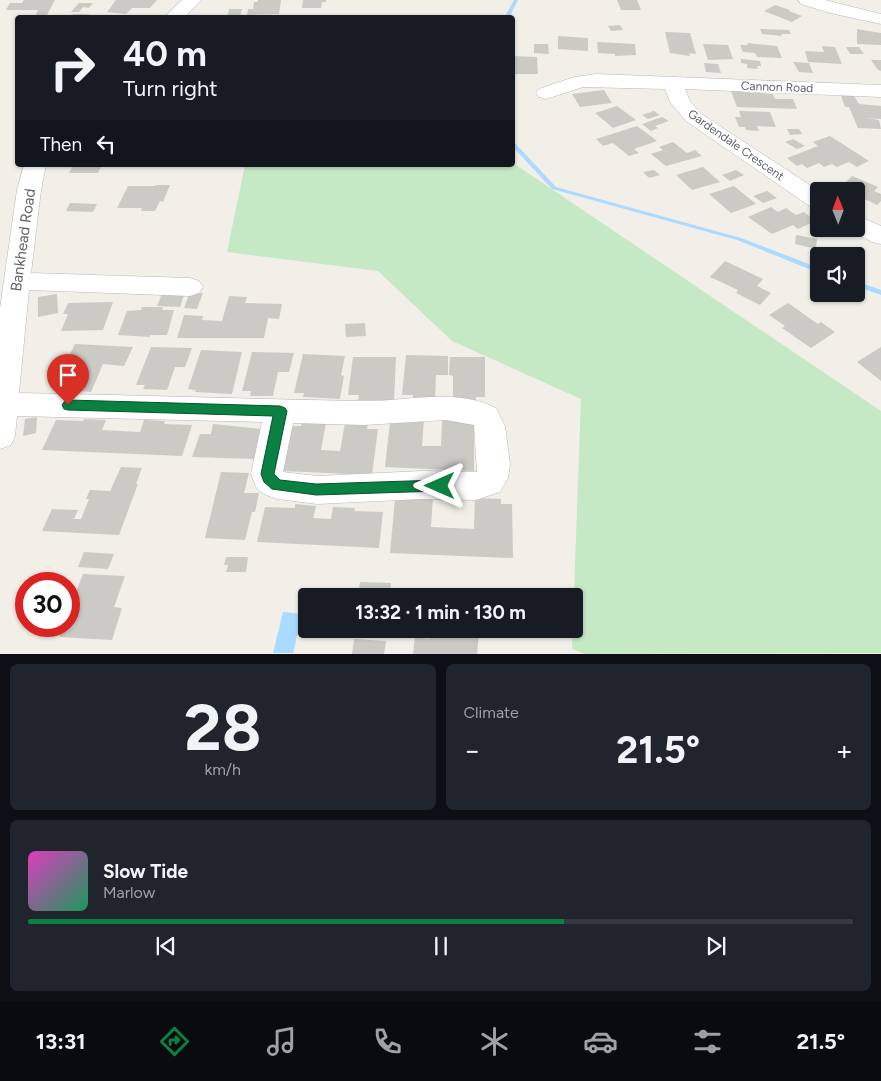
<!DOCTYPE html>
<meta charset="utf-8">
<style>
body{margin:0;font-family:Figtree,sans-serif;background:#20242c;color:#f1f3f6;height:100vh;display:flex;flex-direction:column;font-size:19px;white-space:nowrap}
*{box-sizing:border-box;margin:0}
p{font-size:16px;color:#9ea1a6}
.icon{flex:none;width:28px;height:28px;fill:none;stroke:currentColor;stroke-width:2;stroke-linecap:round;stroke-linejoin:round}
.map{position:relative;height:654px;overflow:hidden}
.sheet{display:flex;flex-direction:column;gap:10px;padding:10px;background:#0d0f14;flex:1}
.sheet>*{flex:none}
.top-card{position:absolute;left:15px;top:15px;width:500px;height:152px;border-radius:5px;box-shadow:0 1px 4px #0004;background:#171b24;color:#f1f3f6;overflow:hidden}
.needle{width:32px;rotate:359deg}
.fabs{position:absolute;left:810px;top:182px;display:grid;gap:10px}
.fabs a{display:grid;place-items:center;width:55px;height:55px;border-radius:5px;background:#171b24;box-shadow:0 1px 4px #0004;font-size:25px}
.speed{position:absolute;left:15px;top:572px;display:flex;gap:10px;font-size:25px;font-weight:700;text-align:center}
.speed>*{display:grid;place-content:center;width:65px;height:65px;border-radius:50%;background:#171b24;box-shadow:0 1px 4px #0004;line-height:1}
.speed .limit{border:8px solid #d22;background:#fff;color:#111}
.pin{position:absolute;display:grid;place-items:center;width:42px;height:42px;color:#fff;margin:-51px -21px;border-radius:50% 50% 50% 0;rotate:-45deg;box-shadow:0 0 5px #0007}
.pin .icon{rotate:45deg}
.me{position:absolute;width:55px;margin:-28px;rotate:270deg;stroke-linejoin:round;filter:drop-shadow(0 0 4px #0008)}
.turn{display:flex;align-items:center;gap:18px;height:105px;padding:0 25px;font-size:22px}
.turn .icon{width:65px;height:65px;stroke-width:2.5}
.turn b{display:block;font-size:35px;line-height:42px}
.then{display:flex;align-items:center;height:48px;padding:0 25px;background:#0003;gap:10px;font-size:19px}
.big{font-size:38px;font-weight:700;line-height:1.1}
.sheet .widget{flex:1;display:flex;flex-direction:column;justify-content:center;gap:8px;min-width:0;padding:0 18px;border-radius:8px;background:#20242c}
.sheet .dial{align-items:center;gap:0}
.dial b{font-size:65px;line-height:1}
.song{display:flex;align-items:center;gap:15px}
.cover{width:60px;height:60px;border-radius:8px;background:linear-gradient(135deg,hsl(310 70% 55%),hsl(150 70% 35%))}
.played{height:5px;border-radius:2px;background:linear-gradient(90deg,#0b8043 65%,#363941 65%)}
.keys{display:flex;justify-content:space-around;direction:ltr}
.heat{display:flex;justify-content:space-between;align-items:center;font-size:28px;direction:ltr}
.sheet .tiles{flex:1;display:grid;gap:10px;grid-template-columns:1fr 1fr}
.widget:last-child{grid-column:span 2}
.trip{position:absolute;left:298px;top:588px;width:285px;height:50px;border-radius:5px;background:#171b24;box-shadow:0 1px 4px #0004;font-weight:700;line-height:50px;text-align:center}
.tab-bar{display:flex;height:80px;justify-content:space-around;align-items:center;background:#090b0e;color:#9ea1a6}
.tab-bar .icon{width:35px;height:35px}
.tab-bar .on{color:#0b8043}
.tab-bar b{font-size:22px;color:#f1f3f6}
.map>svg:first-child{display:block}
</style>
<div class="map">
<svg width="881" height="654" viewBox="0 0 881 654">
<rect width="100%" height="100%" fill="#f1efe8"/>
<path fill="#c5e8c5" d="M513,163L881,411V653L585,654L572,649L581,399L452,341L378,271L227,252L245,165H512Z"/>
<path fill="#aadaff" d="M283,612L302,614L293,653H273Z"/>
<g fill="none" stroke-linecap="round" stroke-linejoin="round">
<g fill="#aadaff" fill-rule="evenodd">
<path d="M514,0H518L509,18H504Z"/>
<path d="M512,140L556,187L741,238L819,268V273L737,240L552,189L512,146Z"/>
<path d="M856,281L881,290V295L856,286Z"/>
</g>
</g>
<g fill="#cccac5">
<path d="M24,0H55L47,15H36L38,10H6L10,3H22Z"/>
<path d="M116,0H157L150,8H132L126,14L107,12Z"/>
<path d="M258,0H281L279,14L247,15L248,9H253L254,2H258Z"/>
<path d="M303,0H326V2H322L321,8H302Z"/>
<path d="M617,0H637L641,10H621Z"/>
<path d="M79,3H93L89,8L83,7L79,12H71Z"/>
<path d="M775,5L790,10L789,11L802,16L792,22L764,11Z"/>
<path d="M229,9H242L240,17L227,18Z"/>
<path d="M73,14H89L87,18H71Z"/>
<path d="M620,25L623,30L611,31L608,26Z"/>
<path d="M760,29L789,30L791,34H781L782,36L762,34Z"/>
<path d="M857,29L881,33V45L857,44Z"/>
<path d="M665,32L690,33L696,54L689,53L690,56L670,53Z"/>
<path d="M558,36L588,38V51L558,49Z"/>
<path d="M597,42L635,44L636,55L615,56V54L598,53Z"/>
<path d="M747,43L777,46L782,58L757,57L755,53L743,52L740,45H748Z"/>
<path d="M534,44H548L549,54L534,53Z"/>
<path d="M703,44L728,45L733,59L708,60Z"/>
<path d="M822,46L835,47L842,64L808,62L805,51L824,52Z"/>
<path d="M846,47H859L864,54H850Z"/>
<path d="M512,56L537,57L538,74H512Z"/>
<path d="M741,59L760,61L761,66H757L758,69L747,68V64L741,63Z"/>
<path d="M871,60H881V71L878,70Z"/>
<path d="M793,62L809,63L813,73L799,72Z"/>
<path d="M704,63L718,64L721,73L706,72Z"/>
<path d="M604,90L612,103L580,107L572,94Z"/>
<path d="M731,91L773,94L775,99H793L797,109L737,107Z"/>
<path d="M840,93L853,94L859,104L881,106V119L866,118L879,120L881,129L858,128L849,107H845Z"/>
<path d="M617,106L636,120L613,128L595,113Z"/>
<path d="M654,111L660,115L648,119L642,115Z"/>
<path d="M739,111L770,112L776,127L757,126L759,131L746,130L745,127H739L735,117H741Z"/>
<path d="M662,117L669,121L655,126L658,128L651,131L642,124Z"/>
<path d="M637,126L657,141L634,149L639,153L629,156L613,143L603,146L596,139Z"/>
<path d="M787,129H799L802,134L790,135Z"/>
<path d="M830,136L869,161L857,167L849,162L837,167L832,164L824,167L819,163L807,168L802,164L797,166L787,158L818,146L813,142Z"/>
<path d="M793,139L805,146L797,149L785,142Z"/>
<path d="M673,142L687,153L695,150L702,156L666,166L651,154L663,150L659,147Z"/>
<path d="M73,165H102L98,173H69Z"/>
<path d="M703,167L720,182L692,190L676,175Z"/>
<path d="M654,170L660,175L649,178L643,172Z"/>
<path d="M736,170L744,175L730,181L722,175Z"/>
<path d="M852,176L878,187L874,191L881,194V201L877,205L858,196L856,198V191H837Z"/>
<path d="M156,185H170L163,202L160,201L155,211H141L142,208H117L128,186H155Z"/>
<path d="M734,186L756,204L731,213L709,194Z"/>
<path d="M767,191L777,198L763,203L753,196Z"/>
<path d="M70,203L97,204L93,212L66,211Z"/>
<path d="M771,207L778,212L786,208L796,215L804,212L816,221L798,229L793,225L772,234L748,217Z"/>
<path d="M796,235L817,239L816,249L795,244Z"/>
<path d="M725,261L763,279L757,286L771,293L760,305L736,293L738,290L710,277Z"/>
<path d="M163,291L185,292L180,307L157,306Z"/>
<path d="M190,292L203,293L197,309L184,308Z"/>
<path d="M57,294L58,313L38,317V297Z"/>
<path d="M229,296L247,297L245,303L282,304L279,319L268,318L264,338H177L184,315L203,316L202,320L222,321Z"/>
<path d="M113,302L103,330L61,331L68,314H63L68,303Z"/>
<path d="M788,303L818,324L821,322L835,332L811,348L782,328L785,326L769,315Z"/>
<path d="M142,307H163L162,310H174L167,335H150V337L118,335L127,311L141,310Z"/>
<path d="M365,323L366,336L346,337L345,324Z"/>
<path d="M75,344L133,347L124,366L103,364L91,392L67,390L68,386H54Z"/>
<path d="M151,347L192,348L185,367H175L167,390L143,389L145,385H136Z"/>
<path d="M881,347V381L857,362Z"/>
<path d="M201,350L242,352L232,394L195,392L196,390L188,389Z"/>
<path d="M252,352L294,353L289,372H278L273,396H250L251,391H242Z"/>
<path d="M303,354L345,356L341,375L344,376L340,399L303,397L304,393H294Z"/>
<path d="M406,355L448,356V375H436L435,399H413V395H402Z"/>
<path d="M353,357H396L394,401L358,400L359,395H348Z"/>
<path d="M450,357H485V397H476V400H453V376L449,375Z"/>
<path d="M37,417L36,433L23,436L25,419Z"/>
<path d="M84,419L106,420L102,430L140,432L144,420L165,421L164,424L192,425L182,456L42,450L56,420L83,421Z"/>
<path d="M424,419L422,446H441L442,420L465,421V424H474V471L385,467L390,422Z"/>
<path d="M302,422L326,423L321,450L340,451L345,423L368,424L367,429H378L372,475L283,471L292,426H301Z"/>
<path d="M213,424L262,429L254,459L192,457L200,434H211Z"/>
<path d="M121,467L142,468L136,484H138L119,535L42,531L52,509L78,510L74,519H81L89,499H86L90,490L110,491Z"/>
<path d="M221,472L249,473L244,493H259L255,512H252L245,540L205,538Z"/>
<path d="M433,496L431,527L474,529L475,498L501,499V504H512L513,558L390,553L395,499Z"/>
<path d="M295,504L316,506L313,518L331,519L333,507L355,508L354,511L383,512L379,548L257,542L265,507L295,508Z"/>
<path d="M84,552L114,554L108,569L78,567Z"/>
<path d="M226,557H248L246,572H226L228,565H224Z"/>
<path d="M83,574L125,576L114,607L122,608L112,640L60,637V634H49L52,626H69V600H73Z"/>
<path d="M360,582L391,583L390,596H358Z"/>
<path d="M430,629H473L472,635H479L477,654H413L415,637L429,639Z"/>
<path d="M354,639L386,641L384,654H352Z"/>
</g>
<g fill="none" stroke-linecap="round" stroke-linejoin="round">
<g stroke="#b5b8bc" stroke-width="1">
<g id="minor">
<path d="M182,0H201L184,18H164Z"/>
<path d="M798,0H825L881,14V24L830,13L801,4Z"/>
<path d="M596,74L881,85V97L685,89L690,101L700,113L819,191V209L811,207L686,121L670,102L665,89L583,87L546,99L539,97L536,93L539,89L574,77Z"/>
<path d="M24,165H46L41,190L31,273L190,278L199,281L203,287L199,293L190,296L29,290L19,393C133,395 247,399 361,401C406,402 453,387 496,408L505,426L510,464L508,478L500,492L476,500L422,499L317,504L277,499L266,495L257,489L251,474L262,422L17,416L15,436L11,445L0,449V308L17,190ZM446,420L474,425L477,472L422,471L317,476L283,472L293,423L364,425Z"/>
<path d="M856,215L881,226V244L872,242L848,229H856Z"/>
</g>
</g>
<use href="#minor" fill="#fff" fill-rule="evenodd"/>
</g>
<path fill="#0b8043" stroke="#07532c" d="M68,400L280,406L285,408L287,411L274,474L280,480L316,484L440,480L444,481L446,486L444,490L440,491L316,495L272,489L264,482L261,474L273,416L68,410L64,409L62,405L64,402Z"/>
<g text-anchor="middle" stroke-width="4" stroke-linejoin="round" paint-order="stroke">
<g font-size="12" fill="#5f6368" stroke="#fff">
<text transform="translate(777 87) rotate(2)" y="4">Cannon Road</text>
<text transform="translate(736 145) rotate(35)" y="4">Gardendale Crescent</text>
</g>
<g font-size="15" fill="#5f6368" stroke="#fff">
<text transform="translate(23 240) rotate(-82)" y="5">Bankhead Road</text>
</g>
</g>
</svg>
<div class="fabs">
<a><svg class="needle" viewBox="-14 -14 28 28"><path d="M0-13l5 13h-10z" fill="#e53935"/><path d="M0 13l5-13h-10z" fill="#9ea1a6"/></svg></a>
<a><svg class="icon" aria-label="sound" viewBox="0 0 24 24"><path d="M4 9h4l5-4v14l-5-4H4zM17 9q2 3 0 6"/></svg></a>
</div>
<div class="speed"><div class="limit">30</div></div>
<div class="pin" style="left:68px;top:405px;background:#d93025"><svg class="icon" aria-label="arrive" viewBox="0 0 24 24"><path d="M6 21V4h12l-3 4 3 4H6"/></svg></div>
<svg class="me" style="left:440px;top:486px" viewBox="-20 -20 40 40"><path d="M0-17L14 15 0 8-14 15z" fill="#0b8043" stroke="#fff" stroke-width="4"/></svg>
<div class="trip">13:32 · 1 min · 130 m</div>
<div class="top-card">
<div class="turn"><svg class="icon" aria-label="right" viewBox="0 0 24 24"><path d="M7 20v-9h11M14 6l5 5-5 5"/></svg><div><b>40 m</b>Turn right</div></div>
<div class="then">Then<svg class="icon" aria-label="left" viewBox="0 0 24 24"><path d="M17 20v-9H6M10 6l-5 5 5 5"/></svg></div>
</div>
</div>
<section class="sheet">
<div class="tiles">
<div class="widget dial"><b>28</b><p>km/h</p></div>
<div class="widget"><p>Climate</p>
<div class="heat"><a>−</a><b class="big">21.5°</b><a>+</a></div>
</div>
<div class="widget">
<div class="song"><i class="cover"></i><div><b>Slow Tide</b><p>Marlow</p></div></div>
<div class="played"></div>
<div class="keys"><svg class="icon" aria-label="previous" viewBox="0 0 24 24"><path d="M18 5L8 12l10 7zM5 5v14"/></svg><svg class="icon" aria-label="pause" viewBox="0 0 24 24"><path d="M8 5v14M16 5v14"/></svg><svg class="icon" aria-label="next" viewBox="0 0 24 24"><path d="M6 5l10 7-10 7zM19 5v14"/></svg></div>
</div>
</div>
</section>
<nav class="tab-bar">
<b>13:31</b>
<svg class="icon on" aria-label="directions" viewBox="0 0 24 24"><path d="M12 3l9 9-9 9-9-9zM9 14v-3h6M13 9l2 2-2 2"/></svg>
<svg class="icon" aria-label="music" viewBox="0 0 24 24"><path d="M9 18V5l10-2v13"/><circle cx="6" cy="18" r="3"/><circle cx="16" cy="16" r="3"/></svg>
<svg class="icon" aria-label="phone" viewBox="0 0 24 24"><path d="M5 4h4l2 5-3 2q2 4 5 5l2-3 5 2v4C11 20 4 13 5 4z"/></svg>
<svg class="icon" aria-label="climate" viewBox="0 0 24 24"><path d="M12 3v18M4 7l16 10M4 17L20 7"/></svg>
<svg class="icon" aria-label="car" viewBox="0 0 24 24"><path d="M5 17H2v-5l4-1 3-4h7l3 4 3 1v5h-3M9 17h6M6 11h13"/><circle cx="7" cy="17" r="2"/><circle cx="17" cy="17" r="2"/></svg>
<svg class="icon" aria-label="filters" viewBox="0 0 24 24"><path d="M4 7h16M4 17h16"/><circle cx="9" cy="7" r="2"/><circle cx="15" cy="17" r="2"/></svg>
<b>21.5°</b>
</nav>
